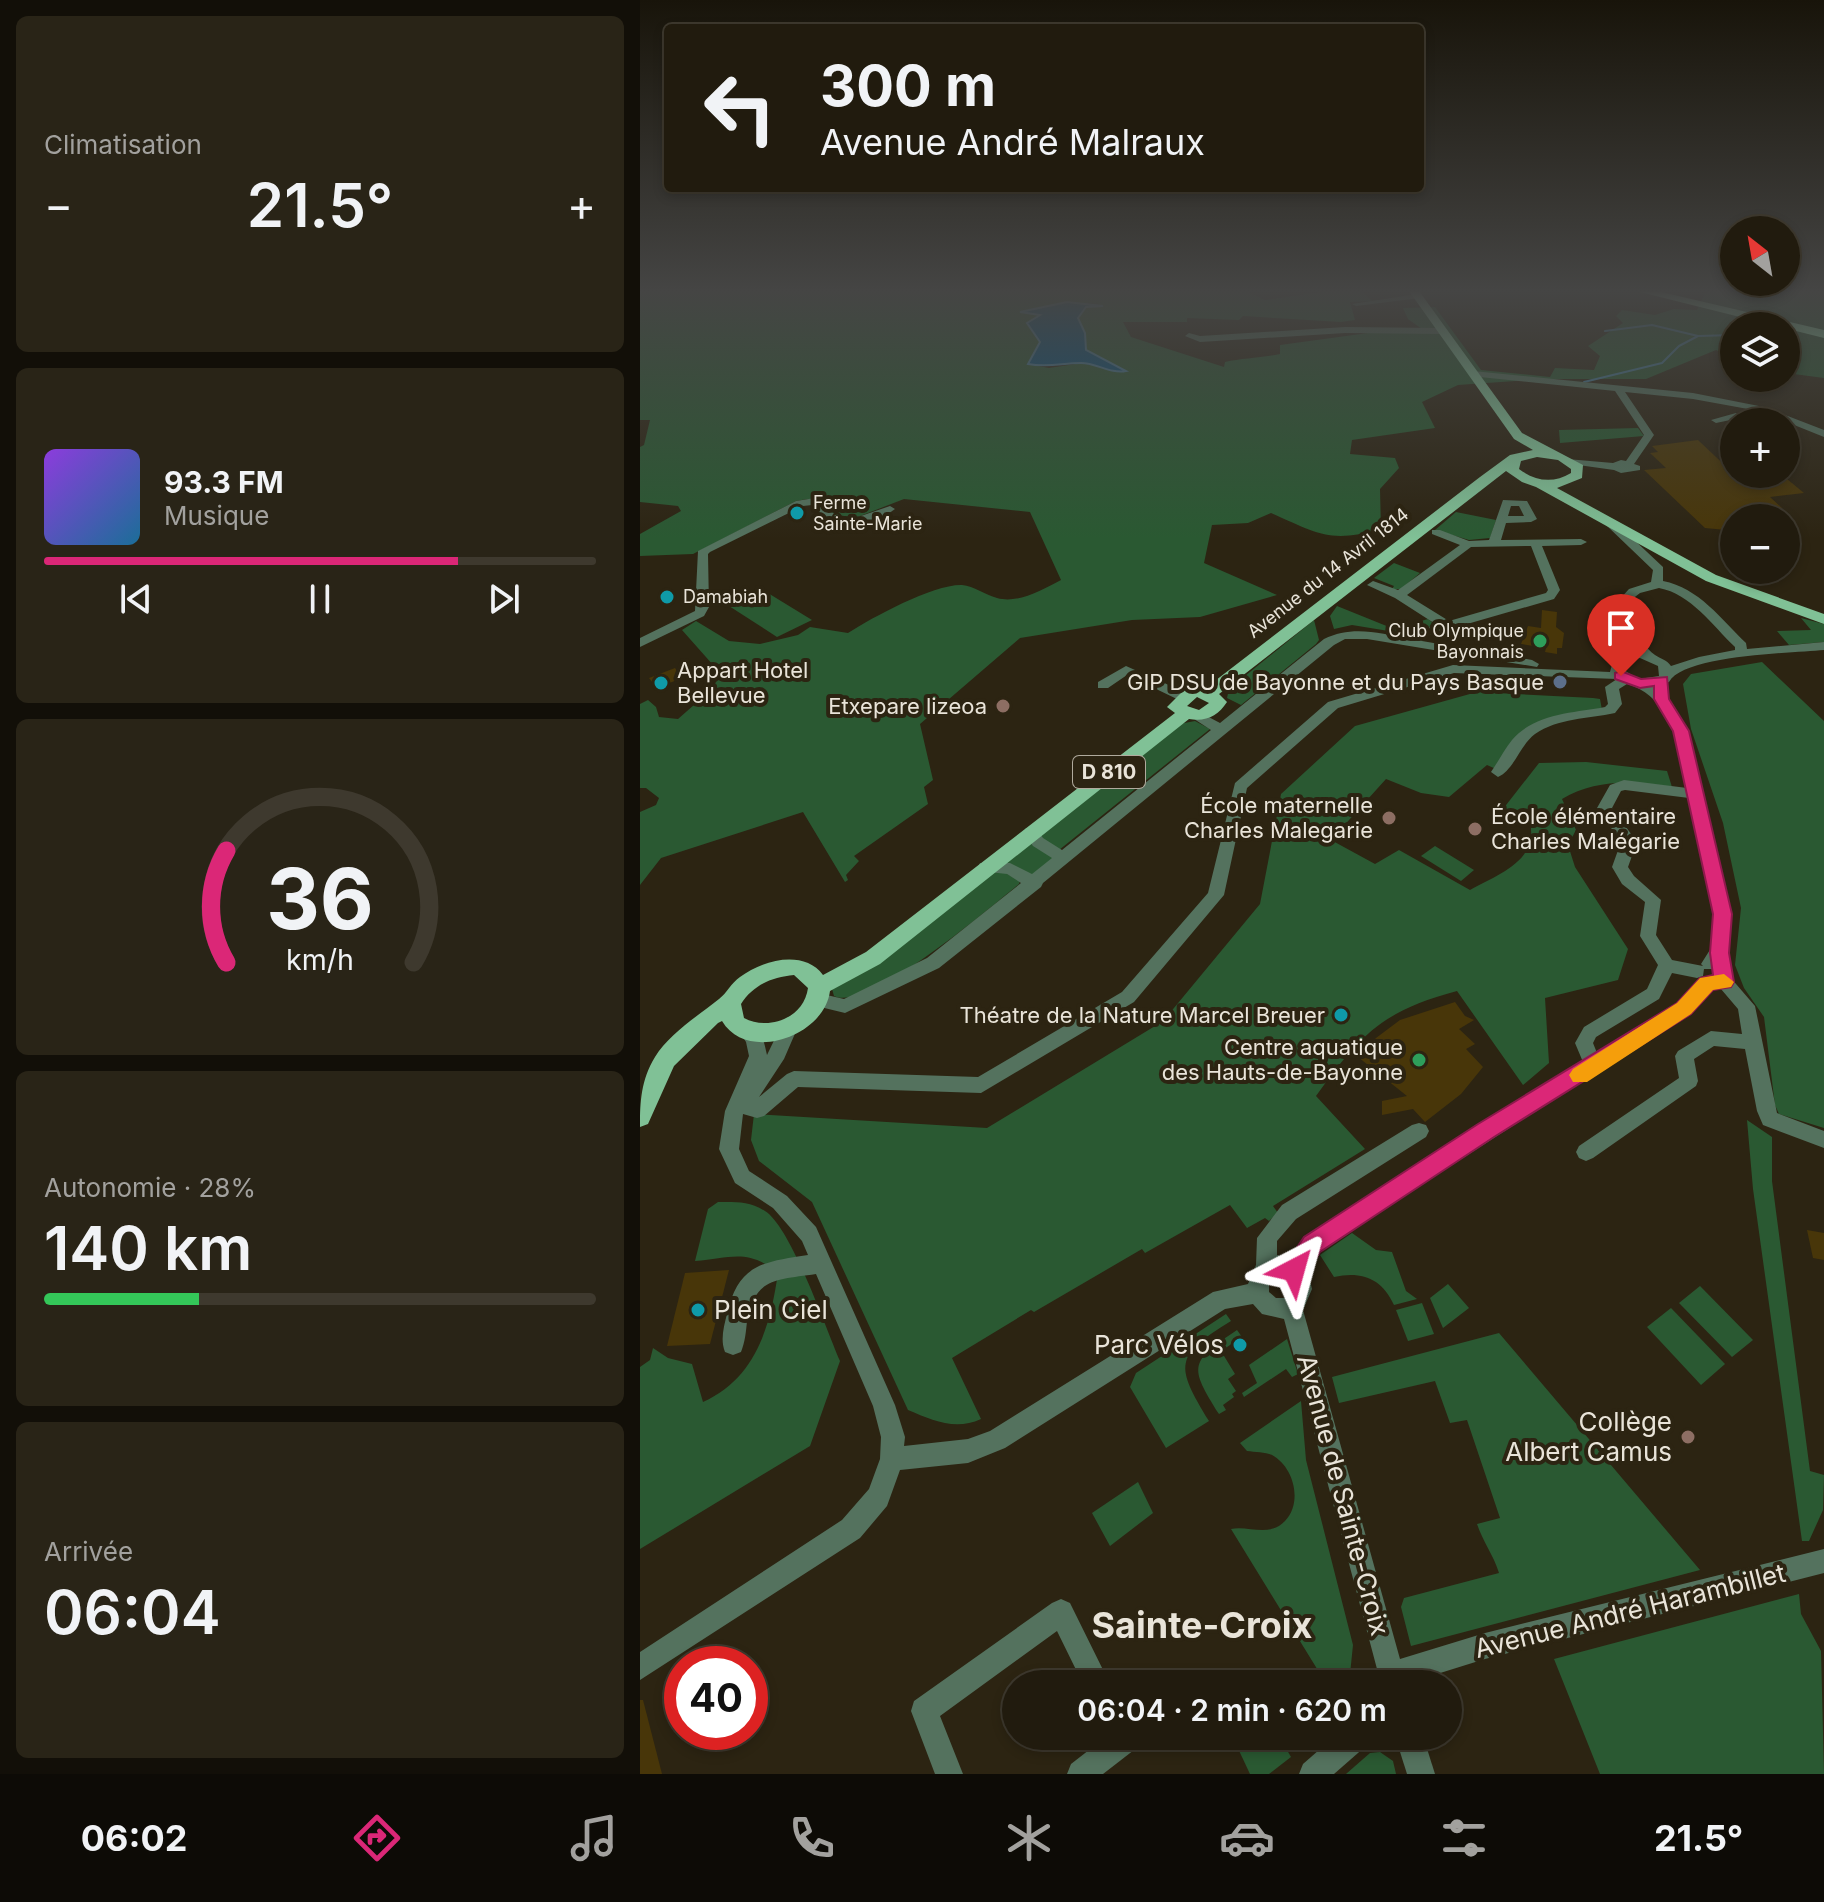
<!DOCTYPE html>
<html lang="fr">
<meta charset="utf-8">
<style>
body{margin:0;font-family:Inter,sans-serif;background:#292417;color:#f1f3f6;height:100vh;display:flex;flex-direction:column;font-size:30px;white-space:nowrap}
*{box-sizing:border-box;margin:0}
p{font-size:26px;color:#a2a19e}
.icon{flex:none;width:44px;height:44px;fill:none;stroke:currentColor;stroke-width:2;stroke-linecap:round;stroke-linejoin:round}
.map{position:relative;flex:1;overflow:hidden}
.panel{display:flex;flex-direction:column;gap:16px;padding:16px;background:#120f08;width:640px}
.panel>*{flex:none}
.guide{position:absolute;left:24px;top:24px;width:760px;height:168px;border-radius:8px;box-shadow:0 4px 12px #0003,0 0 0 2px #3e392e;background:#211b0e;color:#f1f3f6;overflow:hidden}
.needle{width:52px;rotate:329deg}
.tools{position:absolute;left:1080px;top:216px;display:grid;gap:16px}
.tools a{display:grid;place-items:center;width:80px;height:80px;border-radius:50%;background:#211b0e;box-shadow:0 4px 12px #0003,0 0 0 2px #3e392e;font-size:40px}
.speed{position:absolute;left:24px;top:1646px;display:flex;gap:16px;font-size:40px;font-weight:700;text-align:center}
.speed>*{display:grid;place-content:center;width:104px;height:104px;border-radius:50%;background:#211b0e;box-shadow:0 4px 12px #0003,0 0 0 2px #3e392e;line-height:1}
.speed .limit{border:12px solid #d22;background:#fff;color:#111}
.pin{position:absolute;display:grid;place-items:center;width:68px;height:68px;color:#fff;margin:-82px -34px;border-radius:50% 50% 50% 0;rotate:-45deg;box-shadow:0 0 8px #0007}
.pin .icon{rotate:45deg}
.me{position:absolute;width:88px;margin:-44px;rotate:39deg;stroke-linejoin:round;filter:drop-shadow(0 0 6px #0008)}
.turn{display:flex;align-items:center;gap:28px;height:168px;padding:0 24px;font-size:36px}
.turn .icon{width:104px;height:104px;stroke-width:2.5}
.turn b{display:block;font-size:56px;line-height:68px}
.big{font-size:60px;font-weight:600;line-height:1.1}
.panel .widget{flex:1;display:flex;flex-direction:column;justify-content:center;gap:12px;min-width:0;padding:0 28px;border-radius:12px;background:#292417}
.panel .dial{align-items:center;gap:0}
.dial svg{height:208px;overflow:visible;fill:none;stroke:#3e392e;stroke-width:7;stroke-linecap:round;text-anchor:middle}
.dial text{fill:#f1f3f6;stroke:none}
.song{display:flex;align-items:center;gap:24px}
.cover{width:96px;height:96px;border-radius:12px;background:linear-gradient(135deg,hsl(270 70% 55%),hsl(200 70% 35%))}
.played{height:8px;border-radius:4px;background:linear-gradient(90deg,#db2777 75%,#3e392e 75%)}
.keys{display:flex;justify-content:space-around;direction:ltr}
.heat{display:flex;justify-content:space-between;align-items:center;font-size:44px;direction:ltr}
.charge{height:12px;border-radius:6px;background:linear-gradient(90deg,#34c759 28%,#3e392e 0)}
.trip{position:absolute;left:362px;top:1670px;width:460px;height:80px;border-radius:40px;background:#211b0e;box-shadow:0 4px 12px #0003,0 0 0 2px #3e392e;font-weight:600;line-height:80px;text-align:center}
.tabs{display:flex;height:128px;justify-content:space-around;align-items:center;background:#0d0b06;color:#a2a19e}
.tabs .icon{width:56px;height:56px}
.tabs .selected{color:#db2777}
.tabs b{font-size:36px;color:#f1f3f6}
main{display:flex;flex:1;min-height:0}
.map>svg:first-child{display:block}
</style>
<main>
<section class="panel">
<div class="widget"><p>Climatisation</p>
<div class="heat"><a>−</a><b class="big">21.5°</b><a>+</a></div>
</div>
<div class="widget">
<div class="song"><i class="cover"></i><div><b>93.3 FM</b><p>Musique</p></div></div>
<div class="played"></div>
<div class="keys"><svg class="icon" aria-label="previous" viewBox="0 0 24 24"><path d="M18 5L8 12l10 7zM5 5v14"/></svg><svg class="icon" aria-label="pause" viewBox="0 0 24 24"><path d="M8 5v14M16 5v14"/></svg><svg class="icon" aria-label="next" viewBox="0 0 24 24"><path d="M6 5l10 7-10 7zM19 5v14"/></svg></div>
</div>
<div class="widget dial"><svg viewBox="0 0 100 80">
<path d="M14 69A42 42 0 1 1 86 69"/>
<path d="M14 69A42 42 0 0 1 14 26" stroke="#db2777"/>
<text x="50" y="56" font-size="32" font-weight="700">36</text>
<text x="50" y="72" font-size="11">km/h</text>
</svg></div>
<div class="widget"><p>Autonomie · 28%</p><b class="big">140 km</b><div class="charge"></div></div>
<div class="widget"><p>Arrivée</p><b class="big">06:04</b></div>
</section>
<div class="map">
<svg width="1184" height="1774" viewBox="0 0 1184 1774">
<rect width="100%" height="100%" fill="#2c2412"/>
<g fill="#2a5932" fill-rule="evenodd">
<path d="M0,291H606L625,300L689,291H722L732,301L710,302L715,320L701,322L603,316L599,320L547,318V322H483L491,337L584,367L585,362C602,358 622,358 640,354V345L728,333L786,332L768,319L763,308L795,307L841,370L910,377L915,368L954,370L960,356L948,346L983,323L976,316L982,310L1015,315L1034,309L1057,310L1066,291H1184V378L1146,373V326H1094V358L1076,350L1006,379H902L818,385L782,402L795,428L712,440L710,454L755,458L759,468L740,489L741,529C689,544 677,533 631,513L608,523L572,525L564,563L637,595L560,617L492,620L380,638L280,724L293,780L284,787L288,804L214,856L219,861L206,875L208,880L205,882L163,812L21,858L0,885V812L16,805L19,798L6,788H0V704L8,700L16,707L19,717L38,719L71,690L81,674L42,630L56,621L89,641L120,644L158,635L170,627L208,633C233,617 294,584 322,585C334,586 345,595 357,598C378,604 402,590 421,580L390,512L264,499L215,518L193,514C181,499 174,497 156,501L53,554L0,556V534L41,511L38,506L0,502V447L4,445L10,420H0ZM427,302L460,304L446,307L438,318L445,334L446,350L485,371L442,363L409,368L388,364L400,342L395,330L401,315L383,312Z"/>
<path d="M998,428L1004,436L920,443L919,430Z"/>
<path d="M816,512L856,520L850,538L829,540L795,530Z"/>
<path d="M754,563L780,573L761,589H752L754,586L734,578Z"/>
<path d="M123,590L172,620L137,637L89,606Z"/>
<path d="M697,606L754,629L788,619L795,625L773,635L712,625L694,629L690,616Z"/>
<path d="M1161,618L1184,624V642L1149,645L1137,631L1171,630Z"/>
<path d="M674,620L679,640L676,644L601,705L587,698L589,689Z"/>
<path d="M1122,662L1184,721V1128L1139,1114L1135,1105L1124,1017L1104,988L1095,965L1101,908L1083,823L1051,729L1043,684L1051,674Z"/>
<path d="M837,692L953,698L960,699L962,710L907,721L856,769L847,765L809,797L781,793L746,779L691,840L735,864L759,850L830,890C857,875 899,861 890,823L863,809L899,763L946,762L1027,771L1032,787C993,781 956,779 922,799L936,830L928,845L935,867L988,949L978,980L905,998L909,1063L883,1085L817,991C742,1011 720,1035 676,1096L725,1149L633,1206L638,1213L629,1221L625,1218L607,1228L590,1205L505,1253L502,1249L394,1312L391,1310L312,1358L341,1419C315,1431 292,1420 268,1410L172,1202L119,1161L111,1140L114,1114L347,1128L520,1023L529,1014L620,904L641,794L715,726Z"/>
<path d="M555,721L570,729L419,850L402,841L400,835L539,724Z"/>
<path d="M389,840L414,857L397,876L359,863Z"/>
<path d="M795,846L834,870L821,881L781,856Z"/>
<path d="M349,871H362L380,881L379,884C350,908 227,1013 194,996L192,989Z"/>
<path d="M1107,1120L1132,1137V1181L1170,1471L1184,1475L1183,1510L1169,1541H1162L1113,1189Z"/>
<path d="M78,1202C96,1202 109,1201 125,1211C151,1227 186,1329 200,1361L170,1446L0,1549V1367L10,1360L13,1348L28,1358L52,1364L63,1402C116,1378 130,1327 138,1273C108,1248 91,1258 55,1261L68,1209Z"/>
<path d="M712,1233L736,1250L752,1252L766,1291L777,1299L754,1305C742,1278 721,1271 694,1277L680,1255Z"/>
<path d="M808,1284L829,1308L803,1328L790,1298Z"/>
<path d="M1060,1286L1113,1340L1092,1357L1039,1303Z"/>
<path d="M782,1303L794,1334L768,1341L756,1310Z"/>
<path d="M1031,1308L1085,1364L1061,1385L1007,1327Z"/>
<path d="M586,1314L591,1321C534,1356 535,1365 569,1421L526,1448L490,1387L496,1373Z"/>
<path d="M597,1330L602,1337L581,1351L595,1374L588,1379L596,1391L592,1394L594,1397L583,1405L586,1410L579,1414C549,1366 549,1362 597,1330Z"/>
<path d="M859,1333L1060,1570L771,1646L761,1607L764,1598L859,1573C853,1554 843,1542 837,1524L860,1518L827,1420L810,1423L795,1381L699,1403L692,1377Z"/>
<path d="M647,1339L658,1374L652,1377L646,1369L604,1397L602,1393L617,1383L609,1365Z"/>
<path d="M661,1401L666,1460L713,1645L709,1684H665L679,1672L591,1529C608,1525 629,1538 645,1521C663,1502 654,1467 632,1455C625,1452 615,1452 607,1451L600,1443Z"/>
<path d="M498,1482L513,1513L470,1546L452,1513Z"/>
<path d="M1159,1594L1161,1614L1181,1651L1184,1774H960L914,1659Z"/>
<path d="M599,1736H639L651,1757L629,1774H610L594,1740Z"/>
<path d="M740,1752L753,1761L756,1774H706L730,1753Z"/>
</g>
<path fill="#005283" stroke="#467e9d" stroke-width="2" d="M427,302L463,306L446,307L438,318L445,333L446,350L486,371C470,374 457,363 441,363C422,363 408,368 388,364L400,342L387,323L400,315L380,312Z"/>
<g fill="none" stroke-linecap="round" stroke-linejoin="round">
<g stroke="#467e9d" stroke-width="2">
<path d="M965,331L1012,325L1058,336"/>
<path d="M944,382L1022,363L1039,346L1058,336L1094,335"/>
</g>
</g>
<g fill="#483609">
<path d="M1058,440L1094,474H1141L1164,493L1130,497L1142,508L1124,510L1134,518H1094V525L1086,530L1065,528L1004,470L1026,468L1010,453L1018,452L1012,446Z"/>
<path d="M902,610L917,612L916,627L924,633L922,648H917V654L905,652L906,648L881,644L888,626L901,628Z"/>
<path d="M35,668L42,678L17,688L9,678Z"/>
<path d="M815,1002L825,1016L834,1020L819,1029L835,1044L826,1049L843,1067L821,1094L785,1122L773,1109L742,1115V1101L767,1096L718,1057L736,1038L760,1020Z"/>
<path d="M1167,1230L1184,1233V1260L1173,1258Z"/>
<path d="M89,1270L70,1344L27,1346L45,1273Z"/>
<path d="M0,1700H3L22,1774H0Z"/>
</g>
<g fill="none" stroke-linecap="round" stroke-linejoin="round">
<g fill="#54725e" fill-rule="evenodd">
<path d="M777,294L780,298L716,306L712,304Z"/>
<path d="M705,327L802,328L806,331L802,334L705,333L560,342L545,336L549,333L560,336Z"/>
<path d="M833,371L1053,393L1124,407L1184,430V437L1119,411L1053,399L985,392L1014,435L994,464L1000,466V470L981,473L974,470L931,464L926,461L927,459L973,463L981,460L986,461L1004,435L975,391L830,376V372Z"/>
<path d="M1096,413L1113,422L1095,419L1076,423L1071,420Z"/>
<path d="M175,498L200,519L218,517L250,506L255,509C241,520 209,532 191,524C183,520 178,511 172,505L163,506L70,552L68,554L69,607L64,616L0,647V638L55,611L58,551L156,501Z"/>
<path d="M863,500L887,501L897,519L891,522L866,523L861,540L941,539L947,542L941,545L902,546L920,590L914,599L789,635L782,641L892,660L899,664L897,667L727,639H705L694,645L403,883L401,887L299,968L205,1013L172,1005L169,1000L172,995L178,993L204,999L287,958L381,883L367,874L340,871L338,867L340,863H370L392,874L412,858L393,846L383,832L386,828H396L403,838L422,850L571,730L551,717L553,714H563L580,723L684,639C712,625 740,633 769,639L781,629L797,625L755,598L727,585L733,581L758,590L820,545L792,534V530H800L829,541L849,540ZM871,506H879L884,516H868ZM891,546L908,590L906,593L809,621L767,595L831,547Z"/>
<path d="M965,520H973L1023,567V581C1059,588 1081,619 1106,643L1107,649L1184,642V650C1153,653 1044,655 1029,682L1014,687L1027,696L1048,731L1091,914L1089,945L1076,969H1064L1063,976L1057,978L1032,973L1019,999L956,1037L953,1043L957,1053C981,1038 1020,1020 1039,1002C1050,993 1057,973 1073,978L1076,983L1050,1014L963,1068L961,1072L953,1074L679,1251L667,1269L672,1289L663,1310L760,1659L845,1633L1184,1549V1573L845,1659L765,1684H741L644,1319L622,1314L613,1304L585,1309L365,1448L328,1463L260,1470L247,1506L220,1538L0,1680V1652L202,1520L229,1489L240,1459L241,1437L233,1406L176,1274C137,1280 115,1277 107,1321C106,1332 105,1342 101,1352L93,1355L85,1352C80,1340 84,1326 87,1314C98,1264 123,1262 168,1255L162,1241L133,1208L95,1183L79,1149L85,1111L109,1056L106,1042L100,1032L103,1027C121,1021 124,1042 127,1055L142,1024L148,1022L154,1024L157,1029L144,1059L119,1097L147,1074L154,1071L338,1077L482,992L568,893L595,783L688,702L813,665L970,672L975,654L997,651L987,638L979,600L989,589L1011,582L1013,570L965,524ZM1019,588C1051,594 1072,625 1095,647V650L1059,657L1031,666C1026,659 1022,660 1015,655C997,642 996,620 991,600L1000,593ZM1000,658L1018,666L1019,676L999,679L982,669L985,660ZM814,673L977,679L965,687L968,704L965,707C934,713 895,713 872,740C864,750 858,762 851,772L858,777C874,770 880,745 895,734C918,718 948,719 975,713L982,704L979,689L987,684C1032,697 1038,748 1047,788L984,780L970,785L957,808L981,842L972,867L982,884L1005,902L1000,936L1018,965L1007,989L944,1027L935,1043L943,1062L665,1237L650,1258L637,1255V1241L656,1219L786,1137L789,1131L786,1125L779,1123L772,1125L642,1205L617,1238L616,1265L608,1284L573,1292L350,1431L328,1439L264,1446L265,1437L255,1405L176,1227L147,1196L109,1171L99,1149L103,1114L117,1118L124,1116L158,1087L341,1093L494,1002L584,895L607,788L698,708ZM985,790L1049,798L1075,914L1073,945L1061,964L1063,966L1032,960L1016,935L1021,900L994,876L988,867L997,842L972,808L981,791ZM636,1276H644L651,1282V1292L644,1298H636L629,1292V1282Z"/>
<path d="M486,666L549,694L551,697L544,701L539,700L487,675L468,688H458V682Z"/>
<path d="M1084,975L1090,977L1115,1006L1137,1113L1184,1131V1148L1123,1125L1117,1111L1105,1049L1074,1046L1054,1059L1058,1081L1056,1086L953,1158L946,1161L939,1158L936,1152L939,1146L1039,1078L1035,1056L1038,1051L1071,1031L1102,1034L1098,1009L1075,982L1078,977Z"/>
<path d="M421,1599L430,1603L470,1684H443L417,1631L300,1716L323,1774H295L271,1711L274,1701L412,1603Z"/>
<path d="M467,1736H496L498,1740L494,1750L463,1774H427L431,1764Z"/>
<path d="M695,1736H730L726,1746L694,1774H659L663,1764Z"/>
<path d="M755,1736H783L795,1774H767Z"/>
</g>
<path fill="#80c196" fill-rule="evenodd" d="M769,291H779L882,433L943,465L942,478L917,488L1076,575L1184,614V624L1066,581L896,487L882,482L866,471L579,694L587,702C578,716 566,722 549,719L240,964L190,991C184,1037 107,1063 82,1021L78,1023L34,1066L8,1124L0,1127C0,1101 1,1080 15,1057C29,1034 59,1015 79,999C87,993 91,983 100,977C122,960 164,949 183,975L226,952L535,713L527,707L546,688L567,687L840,477L870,455L893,450L874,439ZM897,457L918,460L931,469V473C913,484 895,481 879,469L881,461ZM557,697L569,703L559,710L547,706ZM154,975L168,988C164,1018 129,1031 104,1018L101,1004C113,985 132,977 154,975Z"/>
<path fill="#91e0ac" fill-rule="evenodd" d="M996,291H1017L1184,330V338Z"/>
</g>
<linearGradient id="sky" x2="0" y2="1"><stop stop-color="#18140a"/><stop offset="0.54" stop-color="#454544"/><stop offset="1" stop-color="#454544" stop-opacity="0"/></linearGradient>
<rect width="1184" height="539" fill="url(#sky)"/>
<path fill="#db2777" stroke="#8e194d" stroke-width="2" d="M981,671L1001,679L1027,677L1029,699L1049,731L1092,914L1089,953L1094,982L1091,987L1073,990L1051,1014L854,1137L680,1252L663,1278L654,1282L646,1278L642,1270L664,1237L838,1124L1037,1003L1060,978L1073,975L1070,953L1073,914L1033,731L1014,699V686L1000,688L975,679V673Z"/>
<path fill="#f59e0b" d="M1084,974L1094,982L1091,987L1073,990L1051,1014L947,1082H933L929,1075L933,1069L1037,1003L1060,978Z"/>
<g fill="#0f9aa8" stroke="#2c2412" stroke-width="3">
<circle cx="157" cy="513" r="8"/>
<circle cx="27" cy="597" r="8"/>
<circle cx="21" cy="683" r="8"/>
<circle cx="701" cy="1015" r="8"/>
<circle cx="58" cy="1310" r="8"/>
<circle cx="600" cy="1345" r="8"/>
</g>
<g fill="#2e9e5b" stroke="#2c2412" stroke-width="3">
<circle cx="900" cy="641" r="8"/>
<circle cx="779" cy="1060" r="8"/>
</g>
<circle fill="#5c6f8a" stroke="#2c2412" stroke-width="3" cx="920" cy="682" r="8"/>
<g fill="#8d6e63" stroke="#2c2412" stroke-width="3">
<circle cx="363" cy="706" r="8"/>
<circle cx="749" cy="818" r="8"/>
<circle cx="835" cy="829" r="8"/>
<circle cx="1048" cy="1437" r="8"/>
</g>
<g text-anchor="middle" stroke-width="8" stroke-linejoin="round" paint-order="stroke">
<g font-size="18" fill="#e9e4d9" stroke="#2c2412" text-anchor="start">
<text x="173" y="509">Ferme<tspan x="173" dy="21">Sainte-Marie</tspan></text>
<text x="43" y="603">Damabiah</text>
<text x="884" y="637" text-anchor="end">Club Olympique<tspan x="884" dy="21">Bayonnais</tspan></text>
</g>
<g font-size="18" fill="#e9e4d9" stroke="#2c2412">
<text transform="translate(688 573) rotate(-38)" y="6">Avenue du 14 Avril 1814</text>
</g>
<rect fill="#2c2412" stroke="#b0aa9d" stroke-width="2" x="433" y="756" width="72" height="32" rx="6"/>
<g font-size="20" font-weight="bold" fill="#e9e4d9">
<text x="469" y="779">D 810</text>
</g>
<g font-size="22" fill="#e9e4d9" stroke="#2c2412" text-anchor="end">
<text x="37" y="678" text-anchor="start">Appart Hotel<tspan x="37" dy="25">Bellevue</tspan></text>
<text x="904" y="690">GIP DSU de Bayonne et du Pays Basque</text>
<text x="347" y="714">Etxepare lizeoa</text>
<text x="733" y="813">École maternelle<tspan x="733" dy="25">Charles Malegarie</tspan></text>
<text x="851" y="824" text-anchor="start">École élémentaire<tspan x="851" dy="25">Charles Malégarie</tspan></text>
<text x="685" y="1023">Théatre de la Nature Marcel Breuer</text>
<text x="763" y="1055">Centre aquatique<tspan x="763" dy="25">des Hauts-de-Bayonne</tspan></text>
</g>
<g font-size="26" fill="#e9e4d9" stroke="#2c2412" text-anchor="end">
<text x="74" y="1319" text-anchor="start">Plein Ciel</text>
<text x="584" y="1354">Parc Vélos</text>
<text x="1032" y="1431">Collège<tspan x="1032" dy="30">Albert Camus</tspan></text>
</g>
<g font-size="26" fill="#e9e4d9" stroke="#2c2412">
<text transform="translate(703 1495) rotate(75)" y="9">Avenue de Sainte-Croix</text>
<text transform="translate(990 1611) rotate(-14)" y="9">Avenue André Harambillet</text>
</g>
<g font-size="36" font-weight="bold" fill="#e9e4d9" stroke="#2c2412">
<text x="562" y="1638">Sainte-Croix</text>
</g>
</g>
</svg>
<div class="tools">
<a><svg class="needle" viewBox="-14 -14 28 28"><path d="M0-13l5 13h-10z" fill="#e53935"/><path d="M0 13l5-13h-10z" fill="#a2a19e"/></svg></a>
<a><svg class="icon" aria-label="layers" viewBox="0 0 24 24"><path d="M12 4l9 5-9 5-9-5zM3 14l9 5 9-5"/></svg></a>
<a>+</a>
<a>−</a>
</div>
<div class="speed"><div class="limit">40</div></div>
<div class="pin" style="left:981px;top:676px;background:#d93025"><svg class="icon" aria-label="arrive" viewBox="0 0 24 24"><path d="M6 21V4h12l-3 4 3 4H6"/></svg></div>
<svg class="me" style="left:654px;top:1270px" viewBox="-20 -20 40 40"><path d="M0-17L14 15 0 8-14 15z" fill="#db2777" stroke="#fff" stroke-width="4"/></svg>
<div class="trip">06:04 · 2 min · 620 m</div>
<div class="guide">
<div class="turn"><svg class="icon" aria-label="left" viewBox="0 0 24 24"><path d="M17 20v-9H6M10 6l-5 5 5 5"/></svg><div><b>300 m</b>Avenue André Malraux</div></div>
</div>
</div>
</main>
<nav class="tabs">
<b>06:02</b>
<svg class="icon selected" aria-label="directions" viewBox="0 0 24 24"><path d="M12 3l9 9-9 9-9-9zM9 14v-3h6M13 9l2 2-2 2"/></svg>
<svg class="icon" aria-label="music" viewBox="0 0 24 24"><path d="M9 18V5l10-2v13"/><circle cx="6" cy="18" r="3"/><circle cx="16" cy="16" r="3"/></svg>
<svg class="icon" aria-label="phone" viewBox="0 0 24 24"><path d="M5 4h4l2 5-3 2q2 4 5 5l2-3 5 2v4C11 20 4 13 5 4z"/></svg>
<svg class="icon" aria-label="climate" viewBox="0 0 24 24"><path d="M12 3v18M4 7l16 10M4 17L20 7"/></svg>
<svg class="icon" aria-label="car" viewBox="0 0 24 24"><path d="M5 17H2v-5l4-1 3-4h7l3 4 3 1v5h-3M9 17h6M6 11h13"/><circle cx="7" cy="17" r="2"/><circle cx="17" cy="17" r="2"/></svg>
<svg class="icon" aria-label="filters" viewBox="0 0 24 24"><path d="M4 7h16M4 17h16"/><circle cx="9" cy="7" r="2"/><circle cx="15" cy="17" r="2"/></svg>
<b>21.5°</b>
</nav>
